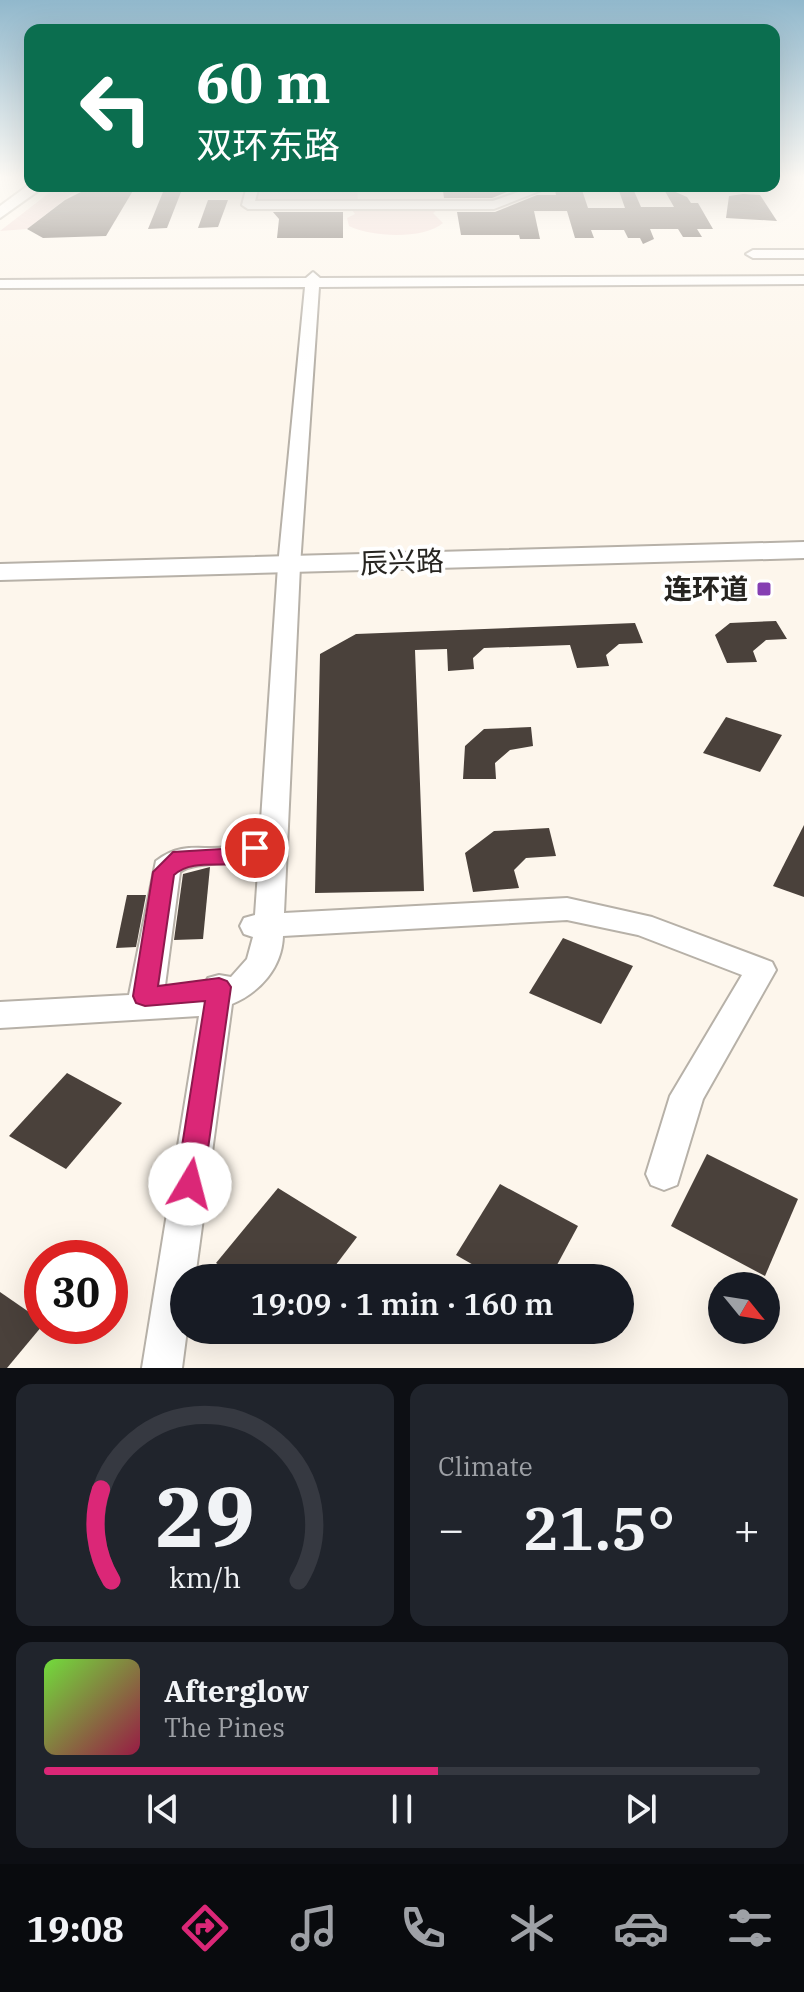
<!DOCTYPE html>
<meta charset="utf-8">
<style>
body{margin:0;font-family:"IBM Plex Serif","Noto Sans SC",serif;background:#20242c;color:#f1f3f6;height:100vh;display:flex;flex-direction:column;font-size:30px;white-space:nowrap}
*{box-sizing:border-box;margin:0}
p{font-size:26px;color:#9ea1a6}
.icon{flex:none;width:44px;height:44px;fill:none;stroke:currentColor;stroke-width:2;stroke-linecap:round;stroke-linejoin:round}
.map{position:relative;height:1368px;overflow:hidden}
.panel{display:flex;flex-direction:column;gap:16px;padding:16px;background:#0d0f14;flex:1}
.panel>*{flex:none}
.banner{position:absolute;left:24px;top:24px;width:756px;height:168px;border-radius:16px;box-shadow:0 8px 32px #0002;background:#0b6e4f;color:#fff;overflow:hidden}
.needle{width:52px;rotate:120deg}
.fabs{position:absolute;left:708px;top:1272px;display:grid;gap:16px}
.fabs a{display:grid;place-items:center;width:72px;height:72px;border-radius:50%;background:#171b24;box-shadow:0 8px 32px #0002;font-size:40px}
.speed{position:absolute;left:24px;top:1240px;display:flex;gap:16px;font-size:40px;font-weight:700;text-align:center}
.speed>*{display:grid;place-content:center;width:104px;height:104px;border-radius:50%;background:#171b24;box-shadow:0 8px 32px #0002;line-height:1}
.speed .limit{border:12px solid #d22;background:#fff;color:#111}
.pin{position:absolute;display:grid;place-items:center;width:68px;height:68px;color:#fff;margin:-34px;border:4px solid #fff;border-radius:50%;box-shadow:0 2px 8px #0007}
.me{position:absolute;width:88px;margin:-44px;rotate:8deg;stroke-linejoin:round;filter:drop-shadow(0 0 6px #0008)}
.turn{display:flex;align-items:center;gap:28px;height:168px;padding:0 40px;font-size:36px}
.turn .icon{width:104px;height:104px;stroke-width:2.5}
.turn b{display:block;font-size:56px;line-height:68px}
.big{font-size:60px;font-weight:600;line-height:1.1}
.panel .tile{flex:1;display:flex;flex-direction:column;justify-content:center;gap:12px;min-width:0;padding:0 28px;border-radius:16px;background:#20242c}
.panel .dial{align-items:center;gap:0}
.dial svg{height:208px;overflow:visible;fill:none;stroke:#363941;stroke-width:7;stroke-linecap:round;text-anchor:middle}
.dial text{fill:#f1f3f6;stroke:none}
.song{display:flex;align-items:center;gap:24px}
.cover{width:96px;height:96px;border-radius:12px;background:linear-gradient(135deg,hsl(100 70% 55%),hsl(340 70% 35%))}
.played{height:8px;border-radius:4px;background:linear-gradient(90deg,#db2777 55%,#363941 55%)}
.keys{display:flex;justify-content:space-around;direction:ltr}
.heat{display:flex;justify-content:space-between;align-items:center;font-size:44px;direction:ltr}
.panel .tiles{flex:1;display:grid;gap:16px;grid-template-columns:1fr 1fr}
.tile:last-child{grid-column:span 2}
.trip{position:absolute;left:170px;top:1264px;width:464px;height:80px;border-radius:40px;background:#171b24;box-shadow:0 8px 32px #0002;font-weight:600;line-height:80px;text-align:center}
.menu{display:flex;height:128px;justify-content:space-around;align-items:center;background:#090b0e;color:#9ea1a6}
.menu .icon{width:56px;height:56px}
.menu .selected{color:#db2777}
.menu b{font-size:36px;color:#f1f3f6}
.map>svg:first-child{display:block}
</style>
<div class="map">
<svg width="804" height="1368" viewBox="0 0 804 1368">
<rect width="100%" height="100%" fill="#fdf6ec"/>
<g fill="#efd4d0">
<path d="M58,186H82L27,229L0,231Z"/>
<path d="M260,186H357L358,203L255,204Z"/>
<path d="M352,210H437L433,213L443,223C423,240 371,237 349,226L347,218L355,214Z"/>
</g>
<g fill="#4a413b">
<path d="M522,186L492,198H444L443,191Z"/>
<path d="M662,186L687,197L691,203H698L713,229H697L702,237H683L678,229H650L654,239L643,244L640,238H628L624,230H591L594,238H575L567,211H534L540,239H520L519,235H461L457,212H445H495L537,195H556L555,190H582L588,208H625L619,191H634L641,207H674Z"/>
<path d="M102,187L134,189L106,236L43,238L27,229L65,200L83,191Z"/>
<path d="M165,187H183L167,228L148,229Z"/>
<path d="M743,194L760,195L777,221L726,218L729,196Z"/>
<path d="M208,200H228L218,227L198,228Z"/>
<path d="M273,212H343V238H277L279,219Z"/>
<path d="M776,621L787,639L766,640L753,651L757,662L727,663L715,635L730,623Z"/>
<path d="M635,623L643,643L619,644L606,655L609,666L577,668L570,645L484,648L473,658L474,669L448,671L447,649L415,650L424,891L315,893L320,654L356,634Z"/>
<path d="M726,717L782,735L760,772L703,753Z"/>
<path d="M531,727L533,746L510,750L495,763L496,779H463L465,746L484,729Z"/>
<path d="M804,825V897L773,886Z"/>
<path d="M549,828L556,856L526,858L514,870L519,888L473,892L465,853L494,831Z"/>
<path d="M210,867L203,939L174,940L183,874Z"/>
<path d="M127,895H146L136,947L116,948Z"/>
<path d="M563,938L633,966L601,1024L529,993Z"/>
<path d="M67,1073L122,1103L66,1169L9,1136Z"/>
<path d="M707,1154L798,1199L765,1276L671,1226Z"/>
<path d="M500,1184L578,1226L550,1278H496L456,1255Z"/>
<path d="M278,1188L357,1237L326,1278H238L216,1263Z"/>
<path d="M0,1292L42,1321V1326L7,1368H0Z"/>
</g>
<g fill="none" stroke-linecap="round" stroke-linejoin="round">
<g stroke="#b7b1a8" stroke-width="4">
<g id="minor">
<path d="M247,186H259L255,201H493L535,186H552L494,209H248L242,205Z"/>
<path d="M804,250V258H753L746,254L753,250Z"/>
<path d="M313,272L320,278L804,276V284L319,287L300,566L284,913L567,898L652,917L772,962L776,970L703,1099L677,1185L664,1190L651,1185L646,1174L670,1096L742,975L638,935L567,920L283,936C282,968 260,992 232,1004L195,1278H184V1330H187L182,1368H142L199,1016L0,1028V1002L129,995L156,861C186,838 207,854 237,845C246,842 251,836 260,835L278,566L305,287L0,288V280L306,278ZM259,858L255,915L244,918L240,926L244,934L253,937L247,959L231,977L219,975L208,978L201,991L164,993L180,872C193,861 237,865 259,858Z"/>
</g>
</g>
<g stroke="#b7b1a8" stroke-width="4">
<g id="major">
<path d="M30,184L45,186L0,218V206Z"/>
<path d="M804,542V558L0,580V564Z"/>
</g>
</g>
<use href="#minor" fill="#fff" fill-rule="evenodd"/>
<use href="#major" fill="#fff" fill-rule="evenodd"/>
</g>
<linearGradient id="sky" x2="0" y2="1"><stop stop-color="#91b8cc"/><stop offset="0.48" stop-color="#fefbf6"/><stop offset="1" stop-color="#fefbf6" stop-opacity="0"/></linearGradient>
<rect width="804" height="369" fill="url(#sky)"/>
<path fill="#db2777" stroke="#8e194d" stroke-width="2" d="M255,841L265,848C246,879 199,852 174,875L158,986L219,978L227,981L231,987L203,1184L199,1192L190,1196L180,1192L176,1184L205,1001L145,1006L136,1003L133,996L153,872L173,852L239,848Z"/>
<rect fill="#853fb2" stroke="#fff" stroke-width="3" x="756" y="581" width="16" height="16" rx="4"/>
<g text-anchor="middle" stroke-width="8" stroke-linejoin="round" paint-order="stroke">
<g font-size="28" fill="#262420" stroke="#fff">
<text transform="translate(402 562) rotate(-2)" y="10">辰兴路</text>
</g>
<g font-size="28" font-weight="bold" fill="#262420" stroke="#fff" text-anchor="end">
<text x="748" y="599">连环道</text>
</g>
</g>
</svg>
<div class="fabs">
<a><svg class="needle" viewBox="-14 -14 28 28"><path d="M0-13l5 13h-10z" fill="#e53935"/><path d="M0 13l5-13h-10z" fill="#9ea1a6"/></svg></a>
</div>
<div class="speed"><div class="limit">30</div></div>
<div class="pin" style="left:255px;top:848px;background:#d93025"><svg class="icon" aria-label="arrive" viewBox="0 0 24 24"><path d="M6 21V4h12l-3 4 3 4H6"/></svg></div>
<svg class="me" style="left:190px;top:1184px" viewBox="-20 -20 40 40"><circle r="19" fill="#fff"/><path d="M0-13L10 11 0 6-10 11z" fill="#db2777"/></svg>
<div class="trip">19:09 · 1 min · 160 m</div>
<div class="banner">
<div class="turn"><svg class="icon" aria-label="left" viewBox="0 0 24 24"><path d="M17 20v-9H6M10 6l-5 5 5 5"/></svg><div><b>60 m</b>双环东路</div></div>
</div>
</div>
<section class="panel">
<div class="tiles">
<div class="tile dial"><svg viewBox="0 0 100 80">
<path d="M14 69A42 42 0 1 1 86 69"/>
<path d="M14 69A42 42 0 0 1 10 34" stroke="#db2777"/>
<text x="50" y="56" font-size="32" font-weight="700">29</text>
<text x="50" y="72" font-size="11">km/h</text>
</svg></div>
<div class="tile"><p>Climate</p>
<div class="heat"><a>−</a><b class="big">21.5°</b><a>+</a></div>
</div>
<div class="tile">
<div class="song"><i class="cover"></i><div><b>Afterglow</b><p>The Pines</p></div></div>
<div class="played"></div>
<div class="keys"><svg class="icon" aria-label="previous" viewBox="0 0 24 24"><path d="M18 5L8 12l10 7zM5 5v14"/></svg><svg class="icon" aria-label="pause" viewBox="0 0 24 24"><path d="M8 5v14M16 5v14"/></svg><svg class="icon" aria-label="next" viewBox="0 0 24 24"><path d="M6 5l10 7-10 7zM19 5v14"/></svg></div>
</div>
</div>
</section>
<nav class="menu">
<b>19:08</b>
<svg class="icon selected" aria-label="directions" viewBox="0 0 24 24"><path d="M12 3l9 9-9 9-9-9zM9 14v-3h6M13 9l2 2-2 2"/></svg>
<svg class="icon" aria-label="music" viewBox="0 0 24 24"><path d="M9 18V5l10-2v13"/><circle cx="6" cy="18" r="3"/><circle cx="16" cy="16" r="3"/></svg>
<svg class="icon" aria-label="phone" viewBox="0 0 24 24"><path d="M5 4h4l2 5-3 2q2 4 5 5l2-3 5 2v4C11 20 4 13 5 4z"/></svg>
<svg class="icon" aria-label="climate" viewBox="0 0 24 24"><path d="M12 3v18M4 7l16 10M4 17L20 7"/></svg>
<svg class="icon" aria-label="car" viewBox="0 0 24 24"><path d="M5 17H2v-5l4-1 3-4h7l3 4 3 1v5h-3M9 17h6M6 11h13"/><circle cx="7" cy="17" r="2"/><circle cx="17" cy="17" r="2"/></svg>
<svg class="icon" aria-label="filters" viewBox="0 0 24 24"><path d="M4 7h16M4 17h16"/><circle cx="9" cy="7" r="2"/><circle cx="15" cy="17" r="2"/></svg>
</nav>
